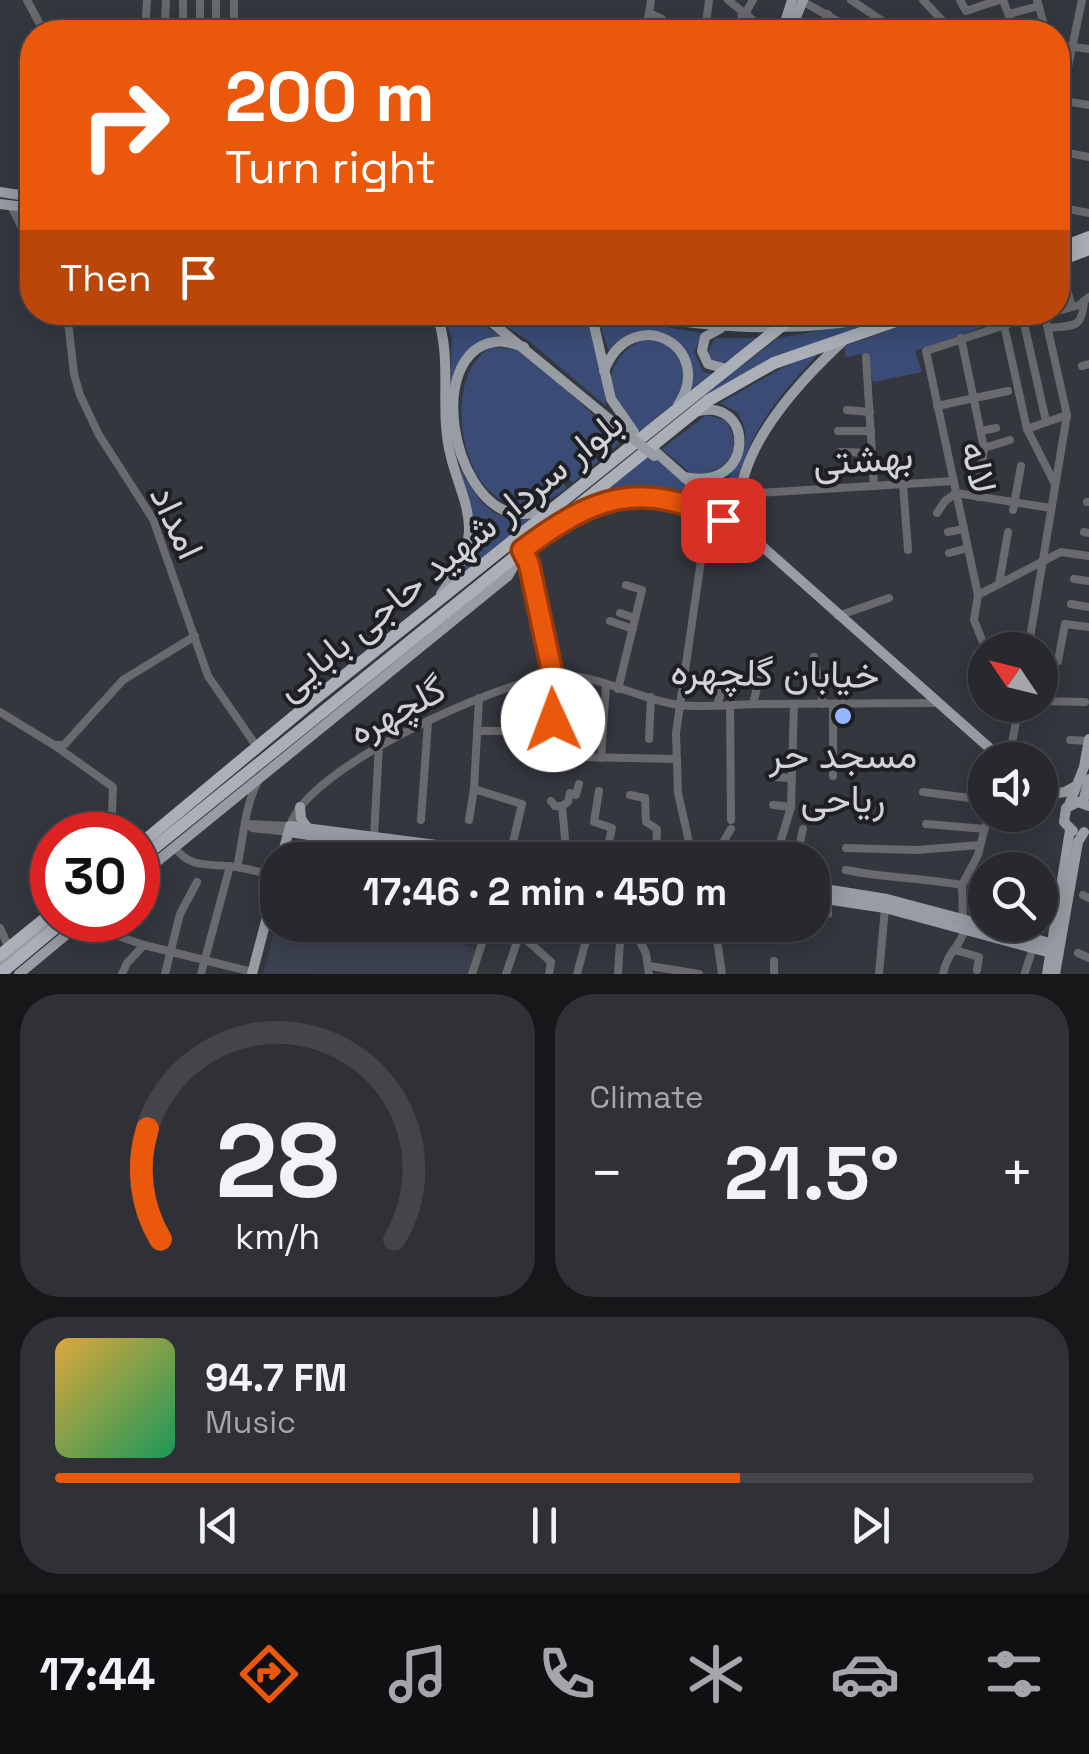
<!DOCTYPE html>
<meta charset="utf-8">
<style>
body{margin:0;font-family:"Space Grotesk",Vazirmatn,sans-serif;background:#2f3136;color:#f1f3f6;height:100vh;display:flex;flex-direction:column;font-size:38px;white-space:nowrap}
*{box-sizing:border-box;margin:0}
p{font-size:32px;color:#a4a6aa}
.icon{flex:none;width:55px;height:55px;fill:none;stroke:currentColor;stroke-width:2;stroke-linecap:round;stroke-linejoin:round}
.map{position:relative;height:974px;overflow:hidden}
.panel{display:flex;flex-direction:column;gap:20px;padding:20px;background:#151719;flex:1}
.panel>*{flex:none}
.guide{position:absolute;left:20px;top:20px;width:1050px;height:305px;border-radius:40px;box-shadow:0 5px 25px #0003,0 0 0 2px #43454a;background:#ea580c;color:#fff;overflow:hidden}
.needle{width:65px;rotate:305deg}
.fabs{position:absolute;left:968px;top:632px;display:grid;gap:20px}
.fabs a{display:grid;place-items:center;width:90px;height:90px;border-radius:50%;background:#27292e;box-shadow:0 5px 25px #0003,0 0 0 2px #43454a;font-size:50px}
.speed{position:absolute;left:30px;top:812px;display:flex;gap:20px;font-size:50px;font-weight:700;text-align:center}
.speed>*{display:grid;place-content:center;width:130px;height:130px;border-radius:50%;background:#27292e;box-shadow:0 5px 25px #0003,0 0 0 2px #43454a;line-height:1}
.speed .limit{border:15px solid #d22;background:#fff;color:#111}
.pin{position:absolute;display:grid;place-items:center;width:85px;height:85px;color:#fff;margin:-42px;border-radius:20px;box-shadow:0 5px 15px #0006}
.me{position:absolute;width:110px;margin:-55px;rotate:358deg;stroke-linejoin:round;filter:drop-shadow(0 0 8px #0008)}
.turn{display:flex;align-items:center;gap:35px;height:210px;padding:0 40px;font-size:45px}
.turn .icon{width:130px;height:130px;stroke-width:2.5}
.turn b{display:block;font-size:70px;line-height:85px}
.then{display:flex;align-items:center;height:95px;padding:0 40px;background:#0003;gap:20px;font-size:38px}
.big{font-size:75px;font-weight:700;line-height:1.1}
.panel .tile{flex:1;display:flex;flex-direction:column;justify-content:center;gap:15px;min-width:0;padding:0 35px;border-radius:40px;background:#2f3136}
.panel .dial{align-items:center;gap:0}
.dial svg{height:260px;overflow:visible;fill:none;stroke:#43454a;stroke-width:7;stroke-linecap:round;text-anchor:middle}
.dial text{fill:#f1f3f6;stroke:none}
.song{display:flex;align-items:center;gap:30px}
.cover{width:120px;height:120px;border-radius:15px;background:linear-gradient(135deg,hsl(40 70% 55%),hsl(150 70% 35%))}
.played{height:10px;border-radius:5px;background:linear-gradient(90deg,#ea580c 70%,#43454a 70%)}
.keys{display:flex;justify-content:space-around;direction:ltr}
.heat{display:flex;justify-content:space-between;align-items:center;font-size:55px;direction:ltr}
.panel .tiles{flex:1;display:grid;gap:20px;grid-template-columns:1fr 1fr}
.tile:last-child{grid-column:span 2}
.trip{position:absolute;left:260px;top:842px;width:570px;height:100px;border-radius:40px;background:#27292e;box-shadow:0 5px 25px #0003,0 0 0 2px #43454a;font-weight:700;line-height:100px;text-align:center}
.menu{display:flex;height:160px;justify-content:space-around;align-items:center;background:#101012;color:#a4a6aa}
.menu .icon{width:70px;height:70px}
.menu .selected{color:#ea580c}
.menu b{font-size:45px;color:#f1f3f6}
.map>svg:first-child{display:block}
</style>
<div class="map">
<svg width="1089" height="974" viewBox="0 0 1089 974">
<rect width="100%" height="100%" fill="#34373e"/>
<path fill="#3b414e" d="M277,921L278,925H415L477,950L469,974H263Z"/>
<g fill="#3a4c76">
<path d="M442,313H465L502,337C466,339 458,360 450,391L452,338Z"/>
<path d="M485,313H590L603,371L606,406L530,342Z"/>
<path d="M938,313H1021L915,351L922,372L873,382L867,353L845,357V346Z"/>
<path d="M915,314L784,353L699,399L778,338Z"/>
<path d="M597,316L703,333L694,352L703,372L712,374L690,391C704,338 642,308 609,351Z"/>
<path d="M649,338C689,347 697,388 667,413C659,420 648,425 639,431C632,423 622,415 617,406C600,377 619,346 649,338Z"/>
<path d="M715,338H757L735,357L720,364L711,360L708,352Z"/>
<path d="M493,347L519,350L528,355L622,441L573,483L566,475L561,480L567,488C467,563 429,373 493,347Z"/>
<path d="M819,353C770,406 741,440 732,515L701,489L723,484C741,463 755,438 737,412L720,403L782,368Z"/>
<path d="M706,415L725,420C748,454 726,468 695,477L662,449Z"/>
<path d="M647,451L716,511L704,507L610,499L543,535Z"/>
<path d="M460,469C481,503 489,522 532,519L460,578C483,536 473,513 460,469Z"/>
</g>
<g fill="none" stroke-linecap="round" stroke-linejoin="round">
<g stroke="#686a6e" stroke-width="8">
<path d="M27,0L44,32"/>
<path d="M183,0V24"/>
<path d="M200,0V24"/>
<path d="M216,0V25"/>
<path d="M234,0V25"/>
<path d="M728,0L768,32"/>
<path d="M851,0L899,32"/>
<path d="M923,0L953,32"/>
<path d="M960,0L966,11L999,0"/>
<path d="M1003,0L1015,32"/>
<path d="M1037,0L1046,32"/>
<path d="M802,1L857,32"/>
<path d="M649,13L662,19L674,32"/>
<path d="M745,14L753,0"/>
<path d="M1009,14L1039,6"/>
<path d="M146,23L274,26"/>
<path d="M165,23L166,0"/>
<path d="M145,32L147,0"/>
<path d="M646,32L651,0"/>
<path d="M705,32L709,0"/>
<path d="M740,32L742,12"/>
<path d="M819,32L828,14"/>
<path d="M1058,45L1089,49"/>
<path d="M1059,100L1089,105"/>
<path d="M1058,115L1082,0"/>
<path d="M1058,151L1089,157"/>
<path d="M1059,151L1062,135"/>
<path d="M11,206L32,248"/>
<path d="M1058,207L1089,213"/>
<path d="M1059,208L1062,179"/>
<path d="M1067,289L1072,307"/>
<path d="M1058,311L1079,305L1089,297"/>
<path d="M67,312L74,374L80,395L99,435L153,519L208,676L257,747"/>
<path d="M1023,319L1046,421"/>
<path d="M1004,325L1027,429L1055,484"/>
<path d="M1048,328C1073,325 1082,330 1084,301"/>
<path d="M961,338L984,448L978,497"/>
<path d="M866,357L874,486"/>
<path d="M1082,366L1089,364"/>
<path d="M937,406L1008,391"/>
<path d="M847,410L870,412"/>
<path d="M1027,429L1067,415"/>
<path d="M838,431H871"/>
<path d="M981,431L996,428"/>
<path d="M984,448L1010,440"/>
<path d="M840,452L872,453"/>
<path d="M903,484L908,550"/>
<path d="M1087,502H1089"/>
<path d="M1013,510L1021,466"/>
<path d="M937,513L945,501L956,493L1051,508"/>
<path d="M743,528L756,493L954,481"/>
<path d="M948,532L964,529"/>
<path d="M1084,532L1089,533"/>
<path d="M523,551L529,564L553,676V742"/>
<path d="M949,553L968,548"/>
<path d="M1074,579L1089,581"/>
<path d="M999,584L1008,532"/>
<path d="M978,595L1061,552L1089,556"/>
<path d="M1071,604L1089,607"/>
<path d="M620,613L635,618"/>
<path d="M838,616L889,598"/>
<path d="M610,621L633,629"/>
<path d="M986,650L974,620L978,595L926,351L1045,312"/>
<path d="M1028,650L1067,415L1044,312"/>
<path d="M814,657L823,704"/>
<path d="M1058,661L1065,624L1089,627"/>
<path d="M618,689L642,590L626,585"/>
<path d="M1040,701L1085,702"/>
<path d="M730,704L731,820"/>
<path d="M753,704L759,680"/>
<path d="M717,705L723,686"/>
<path d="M553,710L570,712L578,677"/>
<path d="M0,712L54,745H64L123,680L195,636"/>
<path d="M521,725L553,719"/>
<path d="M477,731H508"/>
<path d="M649,739L651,697"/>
<path d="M1070,740L1089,741"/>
<path d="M54,745L113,787L111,835"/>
<path d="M580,757L677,759"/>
<path d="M601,758L606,685"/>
<path d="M1009,760L1019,705"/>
<path d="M833,776V704"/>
<path d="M774,777L791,778"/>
<path d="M474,789L522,804L510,855"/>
<path d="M599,791L594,822L612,828L605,860"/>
<path d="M923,792L985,800"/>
<path d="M630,795L645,798L646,822L657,829L656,860"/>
<path d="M551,801L555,806H562L567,860"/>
<path d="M773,805L791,807"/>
<path d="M562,806L568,802L570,793L576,795L579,784"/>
<path d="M421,820L428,722"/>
<path d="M469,820L474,789L479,698"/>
<path d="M247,824L290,826C306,768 495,683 554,676C596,672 638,700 679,705C706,708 736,704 763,704C821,704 879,703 938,703"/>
<path d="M247,824L252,828L289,832"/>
<path d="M926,824L985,829"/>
<path d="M374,836L379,745"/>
<path d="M175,847C189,870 213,863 236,867C250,869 263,873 277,876"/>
<path d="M779,847H799L803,829"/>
<path d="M846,848L917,850L980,845"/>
<path d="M741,859V860"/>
<path d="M693,860L678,793L676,733L708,512"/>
<path d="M718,860L719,849L731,829"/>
<path d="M775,860L791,807L794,704"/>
<path d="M237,867C244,837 244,808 258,781"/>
<path d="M846,870C885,878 923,878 962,885"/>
<path d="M1083,895L1089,898"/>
<path d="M828,914V899"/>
<path d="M963,919L962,885L978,855L988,815"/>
<path d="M80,923L144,945L252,972"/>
<path d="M510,925L551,962L549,974"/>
<path d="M631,925L646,953L649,974"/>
<path d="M715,925L722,974"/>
<path d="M0,928L9,948"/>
<path d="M792,930V925"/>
<path d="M955,950L979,957L977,970"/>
<path d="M1078,953L1089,958"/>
<path d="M650,966L699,974"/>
<path d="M1025,972L1033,948"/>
<path d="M122,974L127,963L144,945"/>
<path d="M165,974L180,914L197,882"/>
<path d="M201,974L230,866"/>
<path d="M472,974L488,925"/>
<path d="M506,974L520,933"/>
<path d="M577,974L585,944L597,925"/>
<path d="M618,974L620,942L630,925"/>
<path d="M774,974V961"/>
<path d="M879,974L885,908"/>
<path d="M943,974C948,950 958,951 965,929"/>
</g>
<g stroke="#989ca3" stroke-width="10">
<path d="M782,32L792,0"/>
<path d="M790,32L803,0"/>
<path d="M0,192L32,197"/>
<path d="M0,204L32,208"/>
<path d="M436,312C454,360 438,409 451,457C457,482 470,506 469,532C467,557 455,575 441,594"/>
<path d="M479,312L631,437"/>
<path d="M591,312L611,399L634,432"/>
<path d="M623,312C715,330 808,335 900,312"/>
<path d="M676,312C734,319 790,319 848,312"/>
<path d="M721,328L705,337L702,351L708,364L727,369"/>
<path d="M524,347C515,344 504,340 494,342C426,354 451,498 512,513C526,516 538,512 551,508"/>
<path d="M604,371C632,300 717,347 678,405"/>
<path d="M657,453L1003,760"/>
<path d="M684,477C757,493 755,394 695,412"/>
<path d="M570,518C626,488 667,492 723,520"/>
<path d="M742,529C741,519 739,508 740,498C745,439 802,379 843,341"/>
<path d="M1044,795L1065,792L1076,786"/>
<path d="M1083,802L1089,779"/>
<path d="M1069,805L1084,767L1089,739"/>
<path d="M300,807L301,819L306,826"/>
<path d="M1073,831L1064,822L1066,808L1078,802L1089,806"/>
<path d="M289,832L476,860"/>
<path d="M281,860L290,826L551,860"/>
<path d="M138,877L508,576L520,555"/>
<path d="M812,887L887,899L985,925"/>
<path d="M812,897L885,908L1051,953"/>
<path d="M986,925L1053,944"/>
<path d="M0,963L53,920"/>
<path d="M19,974L84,920"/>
<path d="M252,974L278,875"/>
<path d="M1047,974L1070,830"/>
<path d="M1055,974L1078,842L1084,832"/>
</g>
<g stroke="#abafb8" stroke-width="12">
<path d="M1058,249L1089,237"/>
<path d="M1058,261L1089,249"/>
<path d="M138,846L315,699L765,339"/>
<path d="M138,861L709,400L774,363L922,312"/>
<path d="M0,955L52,913"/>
<path d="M0,974L65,920"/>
</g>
<path stroke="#989ca3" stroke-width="10" d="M631,437L654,456"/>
<path stroke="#abafb8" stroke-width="12" d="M765,339L799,312"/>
</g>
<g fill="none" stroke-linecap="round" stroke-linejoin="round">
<g stroke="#983908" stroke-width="25">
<path id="route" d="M553,720V676L529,564L522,550C594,496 639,479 723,520"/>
</g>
<use href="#route" stroke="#ea580c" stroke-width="18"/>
</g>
<circle fill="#96b6fd" stroke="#1d1f22" stroke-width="4" cx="843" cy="716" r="10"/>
<g text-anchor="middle" stroke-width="8" stroke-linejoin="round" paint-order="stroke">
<g font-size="38" fill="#d1d3d7" stroke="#1d1f22">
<text transform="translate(863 459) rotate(-4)" y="13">بهشتی</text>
<text transform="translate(979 467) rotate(78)" y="13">لاله</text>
<text transform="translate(177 522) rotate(65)" y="13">امداد</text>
<text transform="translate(449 555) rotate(-39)" y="13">بلوار سردار شهید حاجی بابایی</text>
<text transform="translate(775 673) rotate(1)" y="13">خیابان گلچهره</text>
<text transform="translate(397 710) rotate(-28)" y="13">گلچهره</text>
</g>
<g font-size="38" fill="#d1d3d7" stroke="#1d1f22">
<text x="843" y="768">مسجد حر<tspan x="843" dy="44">ریاحی</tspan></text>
</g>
</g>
</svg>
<div class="fabs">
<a><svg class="needle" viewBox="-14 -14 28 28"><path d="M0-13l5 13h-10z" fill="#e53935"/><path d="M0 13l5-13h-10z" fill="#a4a6aa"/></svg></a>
<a><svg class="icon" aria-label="sound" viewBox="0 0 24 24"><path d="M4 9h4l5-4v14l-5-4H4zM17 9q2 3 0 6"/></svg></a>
<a><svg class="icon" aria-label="search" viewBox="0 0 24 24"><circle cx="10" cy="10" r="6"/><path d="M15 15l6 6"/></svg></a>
</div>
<div class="speed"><div class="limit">30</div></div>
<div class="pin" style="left:723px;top:520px;background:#d93025"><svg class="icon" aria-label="arrive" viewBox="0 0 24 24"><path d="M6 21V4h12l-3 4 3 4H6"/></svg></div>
<svg class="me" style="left:553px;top:720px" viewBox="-20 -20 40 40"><circle r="19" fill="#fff"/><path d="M0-13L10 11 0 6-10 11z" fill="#ea580c"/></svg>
<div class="trip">17:46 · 2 min · 450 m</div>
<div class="guide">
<div class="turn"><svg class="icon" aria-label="right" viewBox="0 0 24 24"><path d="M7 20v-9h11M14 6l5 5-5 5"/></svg><div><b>200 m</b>Turn right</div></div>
<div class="then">Then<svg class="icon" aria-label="arrive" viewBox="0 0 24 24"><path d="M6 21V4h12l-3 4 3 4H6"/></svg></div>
</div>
</div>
<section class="panel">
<div class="tiles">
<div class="tile dial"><svg viewBox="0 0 100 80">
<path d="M14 69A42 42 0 1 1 86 69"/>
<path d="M14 69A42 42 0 0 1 10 35" stroke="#ea580c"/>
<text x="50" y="56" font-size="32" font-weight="700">28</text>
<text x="50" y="72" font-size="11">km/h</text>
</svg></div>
<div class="tile"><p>Climate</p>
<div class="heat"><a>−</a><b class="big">21.5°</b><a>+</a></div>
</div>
<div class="tile">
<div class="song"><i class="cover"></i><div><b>94.7 FM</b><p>Music</p></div></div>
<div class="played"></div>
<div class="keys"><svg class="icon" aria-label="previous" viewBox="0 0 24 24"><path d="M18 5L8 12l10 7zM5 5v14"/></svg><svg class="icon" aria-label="pause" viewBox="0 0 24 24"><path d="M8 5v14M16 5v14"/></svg><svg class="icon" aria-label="next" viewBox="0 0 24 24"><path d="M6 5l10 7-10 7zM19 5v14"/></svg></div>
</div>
</div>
</section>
<nav class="menu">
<b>17:44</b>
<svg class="icon selected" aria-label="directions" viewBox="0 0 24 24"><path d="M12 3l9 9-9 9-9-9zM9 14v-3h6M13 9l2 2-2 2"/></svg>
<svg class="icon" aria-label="music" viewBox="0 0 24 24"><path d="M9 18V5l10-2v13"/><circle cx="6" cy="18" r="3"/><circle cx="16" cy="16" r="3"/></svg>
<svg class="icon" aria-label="phone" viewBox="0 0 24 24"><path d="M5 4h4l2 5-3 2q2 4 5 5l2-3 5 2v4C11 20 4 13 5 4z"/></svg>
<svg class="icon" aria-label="climate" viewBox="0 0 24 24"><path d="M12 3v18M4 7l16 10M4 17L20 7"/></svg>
<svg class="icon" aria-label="car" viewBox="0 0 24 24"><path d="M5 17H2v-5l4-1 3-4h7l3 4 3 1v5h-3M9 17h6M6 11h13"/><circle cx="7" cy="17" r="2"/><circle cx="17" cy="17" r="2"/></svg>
<svg class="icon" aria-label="filters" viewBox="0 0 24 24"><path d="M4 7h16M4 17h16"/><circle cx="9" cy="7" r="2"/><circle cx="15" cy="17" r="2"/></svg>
</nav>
